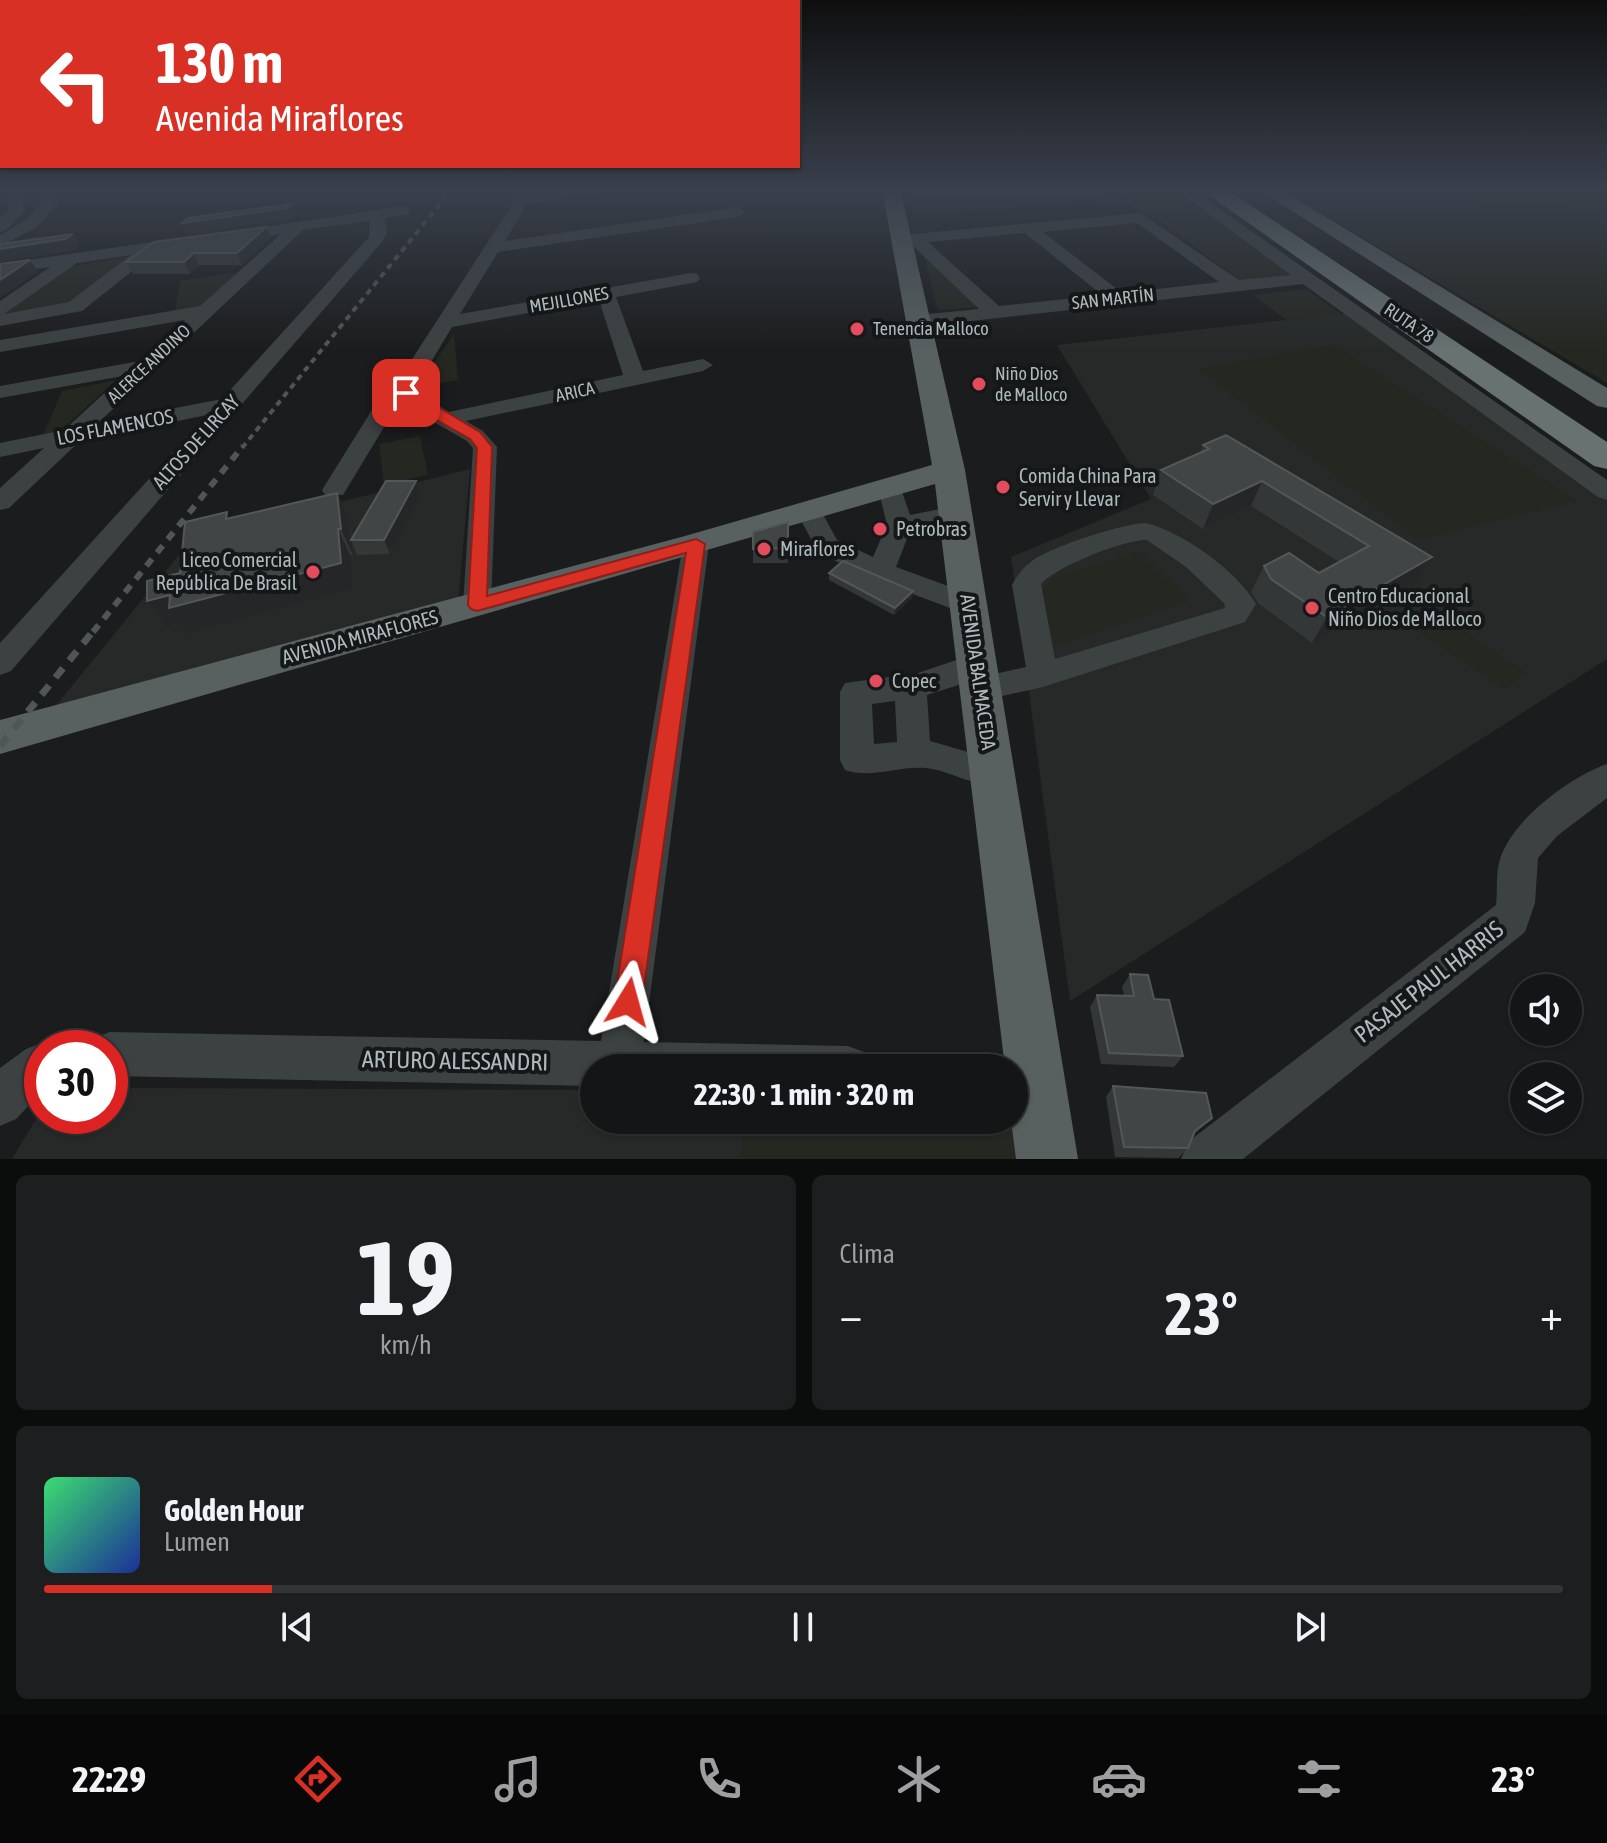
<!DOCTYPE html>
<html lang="es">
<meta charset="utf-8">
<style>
body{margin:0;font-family:"Asap Condensed",sans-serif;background:#1d1e1f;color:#f1f3f6;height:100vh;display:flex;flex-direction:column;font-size:30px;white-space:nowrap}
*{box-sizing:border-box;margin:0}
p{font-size:26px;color:#9d9fa1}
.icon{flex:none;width:44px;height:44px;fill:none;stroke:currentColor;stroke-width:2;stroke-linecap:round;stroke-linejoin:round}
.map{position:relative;height:1159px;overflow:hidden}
.details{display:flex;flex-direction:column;gap:16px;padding:16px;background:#0b0c0c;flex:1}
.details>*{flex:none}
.hud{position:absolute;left:0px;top:0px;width:800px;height:168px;box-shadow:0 2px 6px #0004,0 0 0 2px #333435;background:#d93025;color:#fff;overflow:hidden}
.buttons{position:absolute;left:1510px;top:974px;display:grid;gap:16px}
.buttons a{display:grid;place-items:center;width:72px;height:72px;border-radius:50%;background:#141516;box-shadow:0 2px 6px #0004,0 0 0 2px #333435;font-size:40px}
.speed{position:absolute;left:24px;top:1030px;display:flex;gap:16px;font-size:40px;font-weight:700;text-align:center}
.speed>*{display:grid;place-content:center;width:104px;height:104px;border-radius:50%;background:#141516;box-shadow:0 2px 6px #0004,0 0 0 2px #333435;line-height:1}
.speed .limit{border:12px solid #d22;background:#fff;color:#111}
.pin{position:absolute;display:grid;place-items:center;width:68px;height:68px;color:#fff;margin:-34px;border-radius:16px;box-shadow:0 4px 12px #0006}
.me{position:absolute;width:88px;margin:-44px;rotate:8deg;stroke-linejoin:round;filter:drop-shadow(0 0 6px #0008)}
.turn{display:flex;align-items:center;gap:28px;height:168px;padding:0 24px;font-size:36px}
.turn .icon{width:104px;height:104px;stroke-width:2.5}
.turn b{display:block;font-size:56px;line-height:68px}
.big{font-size:60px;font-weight:700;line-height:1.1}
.details .tile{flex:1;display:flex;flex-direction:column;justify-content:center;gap:12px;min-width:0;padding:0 28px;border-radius:12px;background:#1d1e1f}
.details .dial{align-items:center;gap:0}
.dial b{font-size:104px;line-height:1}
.song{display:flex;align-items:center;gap:24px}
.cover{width:96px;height:96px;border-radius:12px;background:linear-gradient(135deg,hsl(140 70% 55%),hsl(230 70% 35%))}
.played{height:8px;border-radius:4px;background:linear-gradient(90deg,#d93025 15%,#333435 15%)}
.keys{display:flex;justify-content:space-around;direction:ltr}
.heat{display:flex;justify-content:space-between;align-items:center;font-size:44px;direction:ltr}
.details .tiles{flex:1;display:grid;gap:16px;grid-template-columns:1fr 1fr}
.tile:last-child{grid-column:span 2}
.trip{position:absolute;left:580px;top:1054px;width:448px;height:80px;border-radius:40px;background:#141516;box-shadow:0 2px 6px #0004,0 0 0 2px #333435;font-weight:700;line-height:80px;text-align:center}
.tab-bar{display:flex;height:128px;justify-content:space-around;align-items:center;background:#080809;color:#9d9fa1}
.tab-bar .icon{width:56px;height:56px}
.tab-bar .selected{color:#d93025}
.tab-bar b{font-size:36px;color:#f1f3f6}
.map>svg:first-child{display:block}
</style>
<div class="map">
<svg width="1607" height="1159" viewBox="0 0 1607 1159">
<rect width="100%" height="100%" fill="#1b1c1d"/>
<g fill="#272929">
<path d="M906,189H1170L1177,194L913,216Z"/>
<path d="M1360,312L1607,490V659L1070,1001L1011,557L1151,499L1057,345Z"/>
<path d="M470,469L458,603L49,714L191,540Z"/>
<path d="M110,1088L594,1090V1120H745L741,1159H12L42,1109V1116H110Z"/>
</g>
<g fill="#252721">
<path d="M1179,195L1298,277L1242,282L1153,216H1144L1123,200Z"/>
<path d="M1607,199V383L1309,206Z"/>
<path d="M923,252L981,307L938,310Z"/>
<path d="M130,256L80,300L0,316L70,267Z"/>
<path d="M238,272L202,306L175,313L180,281Z"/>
<path d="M1306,289L1343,315L1288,321L1253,295Z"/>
<path d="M454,334L458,380L417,388Z"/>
<path d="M1334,345L1577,501L1418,540L1199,369Z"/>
<path d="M116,380L58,433L43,436L62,391Z"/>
<path d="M420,436L428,475L384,484L379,444Z"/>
<path d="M1139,552L1190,601L1055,646L1036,597L1052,578Z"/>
<path d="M1422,604L1528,673L1503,689L1398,618Z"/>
<path d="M745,1120H1014L1023,1159H741Z"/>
</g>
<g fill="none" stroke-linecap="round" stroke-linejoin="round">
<g fill="#3c4141" fill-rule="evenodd">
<path d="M5,189H19L25,211L6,230L0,232V218L9,210Z"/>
<path d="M40,189H54L58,203L38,226L0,247V235L26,220L42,202Z"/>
<path d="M522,189H536L533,194L568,189H605L598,193L527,204L505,241L738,207L746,212L738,217L498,252L460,314L691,273L697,274L700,278L697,282L616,297L643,371L703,359L713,365L703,371L466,421L483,431L497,447L491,605L487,612L477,615L467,612L463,605L473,448L467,441L404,405L392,414L343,495H325L322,490L375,405L396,390V384ZM599,300L623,375L449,412L417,392L418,384L452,327Z"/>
<path d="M1175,189H1191L1607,480V500L1598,497L1303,284L918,327L908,321L918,315L979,309L911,244L896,243V237L902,235L1140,213L1239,280L1291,275ZM1137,223L1219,282L1122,293L1043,232ZM1025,233L1102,295L999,306L928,242Z"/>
<path d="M404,206L409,208V214L385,218L387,233L382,242L11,671L0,675V643L207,415L80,441L9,508L0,510V488L44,448L0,457V443L64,430L123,376L0,398V386L140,361L185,320L0,352V340L200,306L281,234L230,241L224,239V233ZM370,221L369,237L222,399L98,423L303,230Z"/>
<path d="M181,238L189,243L187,246L157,251L82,311L0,326V301L50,267L0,274V264ZM131,255L69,302L4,314L77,263Z"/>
<path d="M890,480L899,483L910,515L955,506L964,508L968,514L964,520L910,531L896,567L978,597L982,604L978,611L968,614L958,611L870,578L818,552L796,511L800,505H818L837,540L873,557L887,525L878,488L881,483Z"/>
<path d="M1145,523C1182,531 1237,571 1256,604L1245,622L1043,687L980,701L969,698L964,689L968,682L927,695L930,741L1003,762L1008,772L1003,782C977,791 952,770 925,768C898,766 871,779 845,770L840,760V692L845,683L918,673L977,653L988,657L992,665L988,673L981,677L1026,667L1012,585C1017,576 1023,567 1032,561C1051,547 1121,524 1145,523ZM1147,540L1186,567L1224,603L1225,608L1055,659L1041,584C1058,566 1122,540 1147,540ZM895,701L897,742L874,744L872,704Z"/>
<path d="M696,535L705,538L709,544L644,1042L848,1046L864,1052L870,1068H594V1086L110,1076V1048H90L94,1038L110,1032L601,1041L683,544L687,538Z"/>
<path d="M1607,764V798L1557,836L1538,858L1535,903L1525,932L1243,1159H1181L1188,1142L1496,905C1498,889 1495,872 1501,856C1515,818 1570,777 1607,764Z"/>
<path d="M42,1043L55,1048H42V1092L16,1119L0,1126V1068L26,1049Z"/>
</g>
<g fill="#586060" fill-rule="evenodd">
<path d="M882,189H900L965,470L1078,1159H1016L1011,1120H1014V1068H1005L935,484L0,754V720L685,536L932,465Z"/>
<path d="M1258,189H1280L1607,388V408L1597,406Z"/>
</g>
<path fill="#687271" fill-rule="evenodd" d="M1200,189H1226L1607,442V469L1594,466Z"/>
<path stroke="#4f5656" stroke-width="4" stroke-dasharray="6 5" stroke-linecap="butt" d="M242,448L452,189"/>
<path stroke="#4f5656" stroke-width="6" stroke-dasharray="9 8" stroke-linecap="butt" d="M93,632L243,446"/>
<path stroke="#4f5656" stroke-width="7" stroke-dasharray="12 10" stroke-linecap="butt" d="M0,746L94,630"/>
</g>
<g fill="#343737">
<path d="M271,238L242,265H199L190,274H133L126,262Z"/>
<path d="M1203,445L1432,557L1416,583L1312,643L1259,604L1251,592L1264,566L1319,573L1339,562L1251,506L1203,529L1153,495L1161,470L1200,453Z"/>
<path d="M416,481L422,495L390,554L357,555L352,543L353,555H350L353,589L187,634L180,623L166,627L147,601L180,573L230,518L337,493L349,518L352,539Z"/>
<path d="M788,522V563H753V549Z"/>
<path d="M829,573L913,591L912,598L894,615L829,580Z"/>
<path d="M1130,974L1154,999L1183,1056L1174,1067L1101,1064L1090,1007L1097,995L1124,996L1122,987Z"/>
<path d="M1113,1086L1212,1118L1194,1134L1188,1148L1178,1158L1115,1157L1106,1097Z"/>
</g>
<g fill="#252627">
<path d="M291,204L295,215L291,219L187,234L182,223Z"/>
<path d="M266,227L271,238L242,265L237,253Z"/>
<path d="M73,234L80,245L71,251L0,262V249Z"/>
<path d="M194,253L199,265L190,274L184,262Z"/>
<path d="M30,260L38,272L0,298V280Z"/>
<path d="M416,481L422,495L390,554L384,540Z"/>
<path d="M1262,481L1251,506L1203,529L1213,504Z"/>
<path d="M337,493L349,518L353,555L341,529Z"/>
<path d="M338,529L350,555L353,589L187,634L180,623L166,627L147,601Z"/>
<path d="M1432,557L1416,583L1312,643L1327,617Z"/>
<path d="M913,591L912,598L894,615L895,608Z"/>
</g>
<g fill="#414545" stroke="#525857" stroke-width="2">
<path d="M291,204L287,208L182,223L188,218Z"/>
<path d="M266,227L237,253H194L184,262H126L154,242Z"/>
<path d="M73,234L65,239L0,249V244Z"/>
<path d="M30,260L0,280V264Z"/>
<path d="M1226,435L1432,557L1327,617L1271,579L1264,566L1289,553L1319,573L1369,546L1262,481L1213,504L1161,470L1209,449L1203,445Z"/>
<path d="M386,481H416L384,540H351Z"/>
<path d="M337,493L341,529H338L341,563L169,608L170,595L147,601V581L180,573L185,522L227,512L226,519Z"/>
<path d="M788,522V548L753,549V532Z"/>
<path d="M843,561L913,591L895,608L829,573Z"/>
<path d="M1130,974L1148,975L1154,999L1169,1000L1183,1056L1109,1053L1097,995L1134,996Z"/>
<path d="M1113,1086L1206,1093L1212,1118L1195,1131L1188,1148L1124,1147Z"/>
</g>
<linearGradient id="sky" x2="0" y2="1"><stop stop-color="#0f0f10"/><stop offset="0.54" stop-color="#39404c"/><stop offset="1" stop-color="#39404c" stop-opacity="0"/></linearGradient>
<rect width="1607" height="351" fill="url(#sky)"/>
<path fill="#d93025" stroke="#8d1f18" stroke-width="2" d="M406,388L480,432L492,447L487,596L696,539L705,544L642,1002L638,1011L628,1015L618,1011L614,1002L686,553L477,611L471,609L468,605L477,448L470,439L407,403L399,393Z"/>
<g fill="#e34c5c" stroke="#151718" stroke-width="3">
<circle cx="857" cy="329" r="8"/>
<circle cx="979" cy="384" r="8"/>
<circle cx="1003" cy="487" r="8"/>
<circle cx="880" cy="529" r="8"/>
<circle cx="764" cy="549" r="8"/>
<circle cx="313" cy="572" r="8"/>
<circle cx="1312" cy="608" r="8"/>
<circle cx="876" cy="681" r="8"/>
</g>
<g text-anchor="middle" stroke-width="8" stroke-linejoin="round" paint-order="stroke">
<g font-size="18" fill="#aebbba" stroke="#151718">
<text transform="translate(1113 299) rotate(-6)" y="6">SAN MARTÍN</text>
<text transform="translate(569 300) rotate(-10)" y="6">MEJILLONES</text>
<text transform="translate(1409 323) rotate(34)" y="6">RUTA 78</text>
<text transform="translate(149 364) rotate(-43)" y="6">ALERCE ANDINO</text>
<text transform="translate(575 392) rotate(-12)" y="6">ARICA</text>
</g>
<g font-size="18" fill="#aebbba" stroke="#151718" text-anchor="start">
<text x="873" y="335">Tenencia Malloco</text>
<text x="995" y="380">Niño Dios<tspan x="995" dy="21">de Malloco</tspan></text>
</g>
<g font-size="20" fill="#aebbba" stroke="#151718">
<text transform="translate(115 427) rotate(-11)" y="7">LOS FLAMENCOS</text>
<text transform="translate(196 442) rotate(-48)" y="7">ALTOS DE LIRCAY</text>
<text transform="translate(360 637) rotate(-15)" y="7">AVENIDA MIRAFLORES</text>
<text transform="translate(978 672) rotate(82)" y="7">AVENIDA BALMACEDA</text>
</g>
<g font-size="20" fill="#aebbba" stroke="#151718" text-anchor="start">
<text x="1019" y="483">Comida China Para<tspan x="1019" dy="23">Servir y Llevar</tspan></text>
<text x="896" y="536">Petrobras</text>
<text x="780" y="556">Miraflores</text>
<text x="297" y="567" text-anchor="end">Liceo Comercial<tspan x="297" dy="23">República De Brasil</tspan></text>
<text x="1328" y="603">Centro Educacional<tspan x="1328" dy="23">Niño Dios de Malloco</tspan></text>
<text x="892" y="688">Copec</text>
</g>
<g font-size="24" fill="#aebbba" stroke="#151718">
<text transform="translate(1429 982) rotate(-38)" y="8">PASAJE PAUL HARRIS</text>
<text transform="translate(455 1061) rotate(1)" y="8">ARTURO ALESSANDRI</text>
</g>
</g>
</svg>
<div class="buttons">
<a><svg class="icon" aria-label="sound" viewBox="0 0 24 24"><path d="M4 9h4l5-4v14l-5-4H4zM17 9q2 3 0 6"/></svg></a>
<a><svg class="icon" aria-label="layers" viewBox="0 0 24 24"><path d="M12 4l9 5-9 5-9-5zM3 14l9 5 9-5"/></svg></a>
</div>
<div class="speed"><div class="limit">30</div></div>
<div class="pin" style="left:406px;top:393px;background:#d93025"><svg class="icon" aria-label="arrive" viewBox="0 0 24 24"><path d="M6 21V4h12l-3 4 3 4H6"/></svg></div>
<svg class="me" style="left:628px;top:1002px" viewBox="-20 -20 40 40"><path d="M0-17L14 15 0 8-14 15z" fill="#d93025" stroke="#fff" stroke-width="4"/></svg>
<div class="trip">22:30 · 1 min · 320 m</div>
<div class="hud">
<div class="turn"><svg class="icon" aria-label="left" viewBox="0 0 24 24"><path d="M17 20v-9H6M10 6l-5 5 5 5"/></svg><div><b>130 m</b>Avenida Miraflores</div></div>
</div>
</div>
<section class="details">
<div class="tiles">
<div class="tile dial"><b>19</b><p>km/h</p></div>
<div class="tile"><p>Clima</p>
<div class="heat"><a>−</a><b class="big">23°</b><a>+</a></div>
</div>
<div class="tile">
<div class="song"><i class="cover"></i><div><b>Golden Hour</b><p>Lumen</p></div></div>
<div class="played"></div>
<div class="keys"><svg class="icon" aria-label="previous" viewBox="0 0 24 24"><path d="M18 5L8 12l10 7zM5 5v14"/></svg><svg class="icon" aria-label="pause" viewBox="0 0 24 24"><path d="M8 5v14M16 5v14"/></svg><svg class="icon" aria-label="next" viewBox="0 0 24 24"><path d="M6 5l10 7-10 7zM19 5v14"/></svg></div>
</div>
</div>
</section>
<nav class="tab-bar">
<b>22:29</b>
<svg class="icon selected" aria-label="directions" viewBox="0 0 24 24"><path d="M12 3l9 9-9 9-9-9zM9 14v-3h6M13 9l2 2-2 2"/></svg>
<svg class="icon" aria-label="music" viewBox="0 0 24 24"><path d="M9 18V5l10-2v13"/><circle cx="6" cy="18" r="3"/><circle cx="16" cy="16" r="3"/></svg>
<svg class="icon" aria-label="phone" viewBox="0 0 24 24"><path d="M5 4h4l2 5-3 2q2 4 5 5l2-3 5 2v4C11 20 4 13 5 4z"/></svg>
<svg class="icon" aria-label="climate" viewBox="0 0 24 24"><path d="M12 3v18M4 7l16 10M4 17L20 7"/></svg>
<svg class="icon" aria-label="car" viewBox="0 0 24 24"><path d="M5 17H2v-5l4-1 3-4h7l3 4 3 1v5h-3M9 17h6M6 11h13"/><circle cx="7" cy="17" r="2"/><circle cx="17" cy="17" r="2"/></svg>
<svg class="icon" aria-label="filters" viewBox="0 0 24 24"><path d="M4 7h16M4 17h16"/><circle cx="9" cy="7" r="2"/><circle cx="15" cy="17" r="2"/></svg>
<b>23°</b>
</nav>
